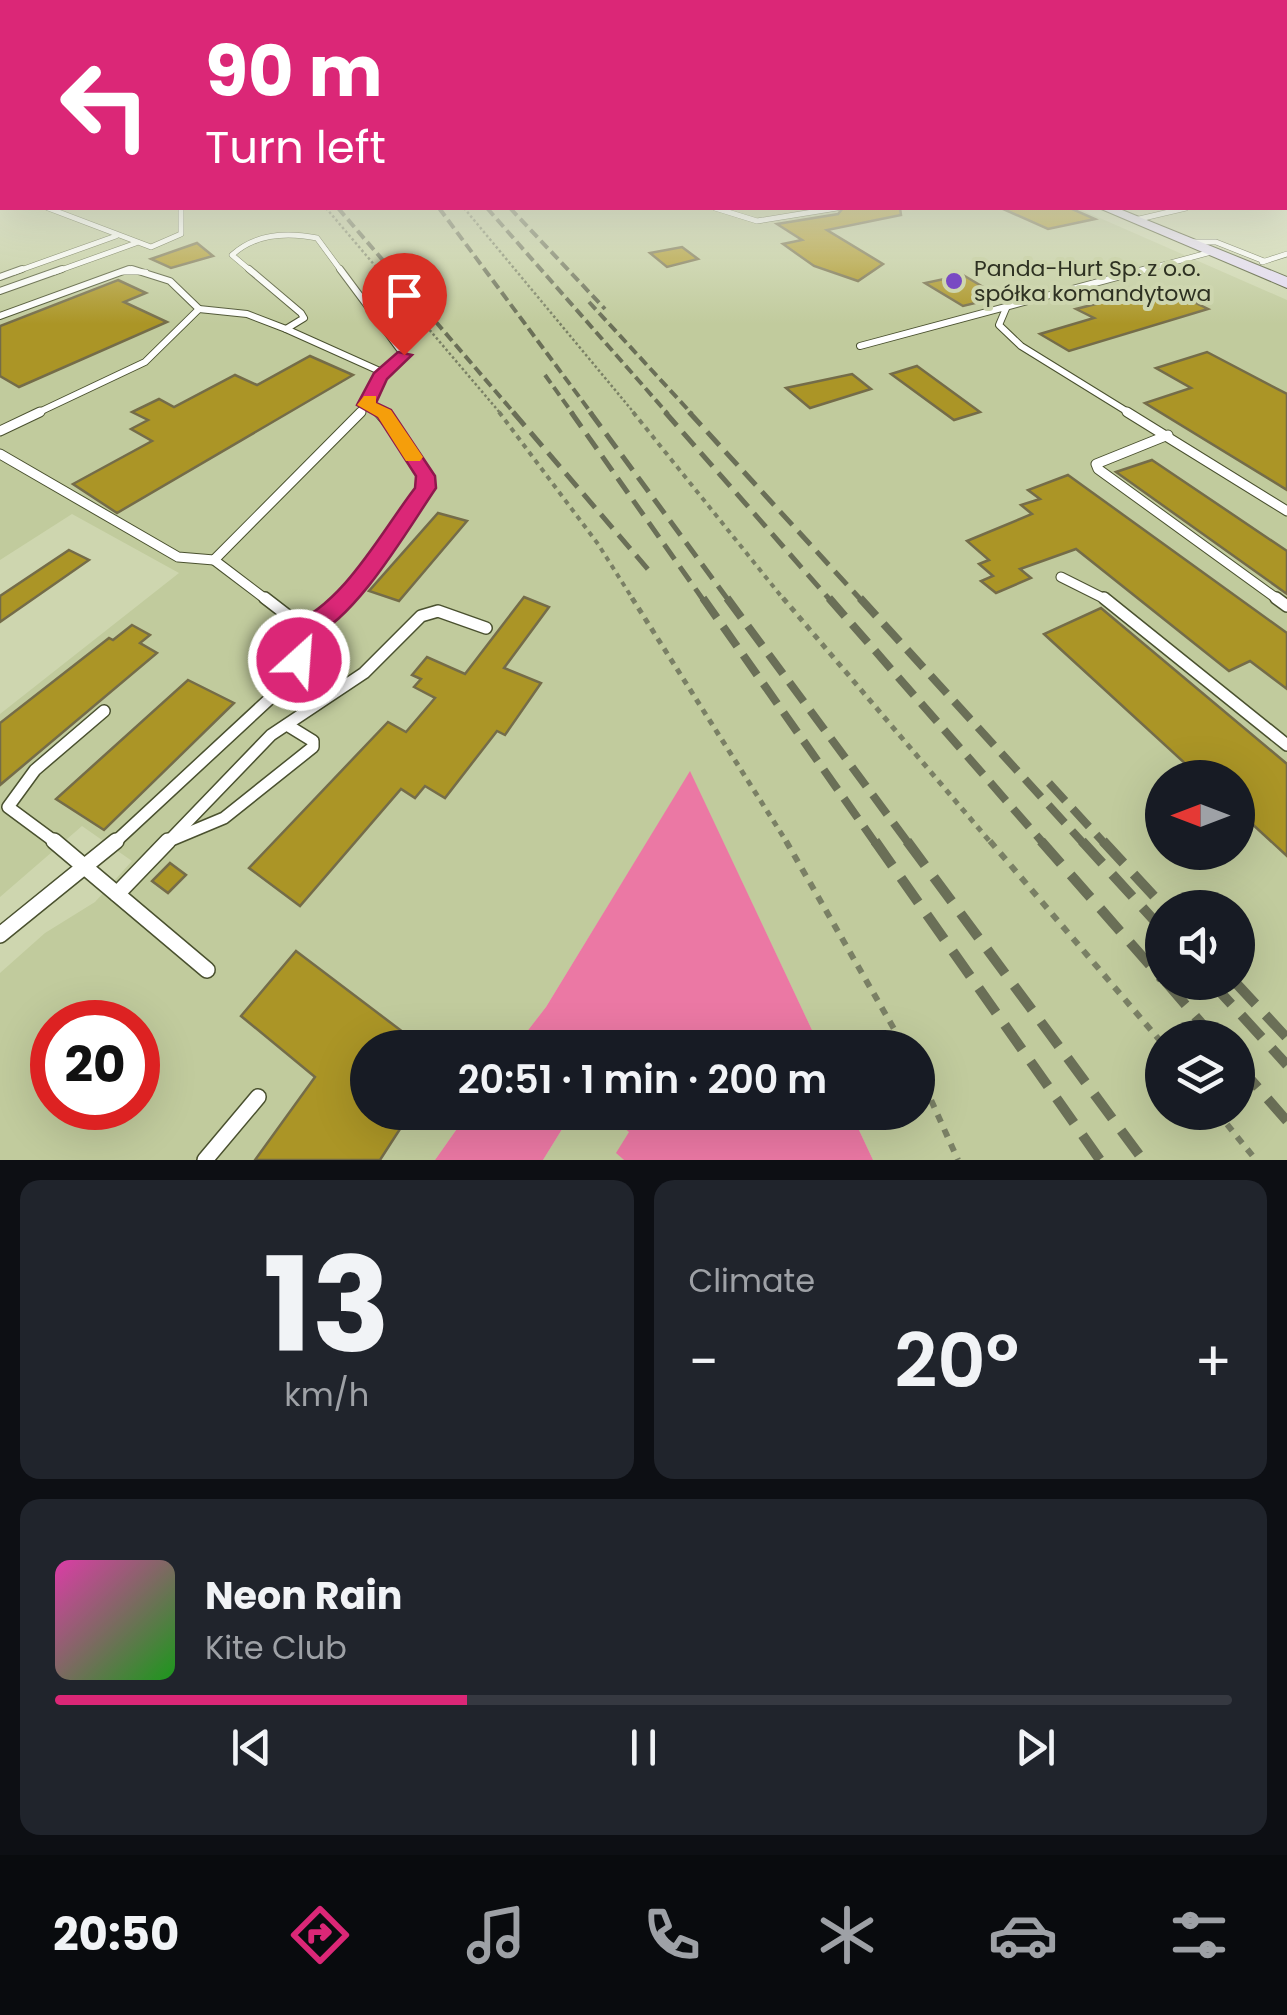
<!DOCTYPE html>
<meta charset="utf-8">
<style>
body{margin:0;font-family:Poppins,sans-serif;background:#20242c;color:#f1f3f6;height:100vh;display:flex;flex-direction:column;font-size:38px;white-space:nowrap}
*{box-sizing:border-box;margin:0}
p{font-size:32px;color:#9ea1a6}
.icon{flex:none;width:55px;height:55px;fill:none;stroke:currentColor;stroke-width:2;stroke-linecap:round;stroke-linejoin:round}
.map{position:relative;height:1160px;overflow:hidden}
.panel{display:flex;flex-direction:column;gap:20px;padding:20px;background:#0d0f14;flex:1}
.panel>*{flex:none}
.guide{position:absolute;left:0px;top:0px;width:1288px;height:210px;box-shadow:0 10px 40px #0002;background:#db2777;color:#fff;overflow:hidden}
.needle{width:65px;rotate:270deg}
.tools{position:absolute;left:1145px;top:760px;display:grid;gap:20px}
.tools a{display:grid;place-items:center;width:110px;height:110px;border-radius:50%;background:#171b24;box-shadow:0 10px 40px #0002;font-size:50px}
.speed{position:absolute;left:30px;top:1000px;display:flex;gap:20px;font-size:50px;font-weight:700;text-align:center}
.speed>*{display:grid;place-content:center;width:130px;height:130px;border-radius:50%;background:#171b24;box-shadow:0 10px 40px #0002;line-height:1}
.speed .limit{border:15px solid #d22;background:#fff;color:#111}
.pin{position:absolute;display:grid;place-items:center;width:85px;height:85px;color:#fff;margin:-102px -42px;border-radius:50% 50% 50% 0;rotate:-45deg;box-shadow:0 0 10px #0007}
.pin .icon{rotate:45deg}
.me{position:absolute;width:110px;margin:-55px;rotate:26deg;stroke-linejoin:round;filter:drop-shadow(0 0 8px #0008)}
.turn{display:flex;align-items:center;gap:35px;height:210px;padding:0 40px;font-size:45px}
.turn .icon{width:130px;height:130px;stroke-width:2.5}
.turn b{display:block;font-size:70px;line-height:85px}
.big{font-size:75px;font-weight:600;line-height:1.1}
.panel .tile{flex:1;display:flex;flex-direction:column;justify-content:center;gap:15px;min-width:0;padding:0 35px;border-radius:20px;background:#20242c}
.panel .dial{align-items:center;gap:0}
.dial b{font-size:130px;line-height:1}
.song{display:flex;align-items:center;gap:30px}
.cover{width:120px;height:120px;border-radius:15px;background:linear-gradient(135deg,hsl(320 70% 55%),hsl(120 70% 35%))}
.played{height:10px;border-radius:5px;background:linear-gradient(90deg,#db2777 35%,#363941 35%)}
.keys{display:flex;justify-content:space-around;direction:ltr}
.heat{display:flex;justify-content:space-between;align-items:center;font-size:55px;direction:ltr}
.panel .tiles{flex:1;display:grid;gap:20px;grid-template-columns:1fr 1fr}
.tile:last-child{grid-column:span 2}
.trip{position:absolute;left:350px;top:1030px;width:585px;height:100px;border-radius:50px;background:#171b24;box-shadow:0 10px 40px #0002;font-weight:600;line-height:100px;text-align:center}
.tabs{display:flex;height:160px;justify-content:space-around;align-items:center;background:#090b0e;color:#9ea1a6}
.tabs .icon{width:70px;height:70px}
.tabs .selected{color:#db2777}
.tabs b{font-size:45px;color:#f1f3f6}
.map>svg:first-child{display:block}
</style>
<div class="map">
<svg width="1287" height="1160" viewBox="0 0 1287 1160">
<rect width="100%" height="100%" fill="#ced6af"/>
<g fill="#c1cb9d" fill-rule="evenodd">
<path d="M0,161L2,208H1077L1287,300V1160H873L851,1113L918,1112V1048L820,1047L690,772L546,1007L515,1047L368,1048V1112L468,1113L435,1160H0V973L45,933L95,902L132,861L82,826L0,897V714L179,573L72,514L0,560ZM1162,778H1238V852H1162ZM1162,908H1238V982H1162ZM52,1022H138V1108H52ZM1162,1038H1238V1112H1162Z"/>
<path d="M572,1113H606L630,1132L617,1153L624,1160H543Z"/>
</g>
<g fill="#eb78a4">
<path d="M690,771L820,1047H515L546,1007Z"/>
<path d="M468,1113V1112L572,1113L543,1160H435Z"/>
<path d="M606,1113H851L873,1160H624L616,1153L629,1132Z"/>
</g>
<g fill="#ab9526" stroke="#746c49" stroke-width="2.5">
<path d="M843,208H900L901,215L827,230L883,264L858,281L814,266L783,244L802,240L777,224L838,214Z"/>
<path d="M1001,208H1070L1095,219L1048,229Z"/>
<path d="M197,243L213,256L171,268L151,259Z"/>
<path d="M682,247L698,259L667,267L650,253Z"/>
<path d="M963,275L1000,297L963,306L925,283Z"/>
<path d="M118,280L146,293L124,302L167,322L19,387L0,376V326Z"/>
<path d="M1163,287L1208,309L1069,351L1040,334L1094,318L1076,309Z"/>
<path d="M1207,352L1287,394V490L1145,403L1191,388L1156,368Z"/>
<path d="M310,356L353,375L117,513L73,484L152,441L131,429L148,420L132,412L159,399L174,407L235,375L257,385Z"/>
<path d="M917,366L980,412L954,420L891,374Z"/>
<path d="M852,374L871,389L810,408L786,388Z"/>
<path d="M1152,460L1287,551V594L1116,472Z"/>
<path d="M1068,475L1287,633V689L1250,661L1229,671L1076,549L1020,569L1031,578L996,593L981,581L993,576L979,564L989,560L967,541L1032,514L1021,505L1040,499L1028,490Z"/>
<path d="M438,513L467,521L399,601L369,591Z"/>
<path d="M69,550L89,560L0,622V596Z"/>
<path d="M524,597L549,607L504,668L541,683L505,735L497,731L445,798L425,786L415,798L401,789L300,906L249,868L388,722L406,732L435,698L414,687L421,679L412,675L427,657L465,674Z"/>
<path d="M1101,608L1287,764V856L1238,811V778H1201L1044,634Z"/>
<path d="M132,625L150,635L140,643L157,653L0,785V723L109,638L113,640Z"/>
<path d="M188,680L234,703L104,830L56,799Z"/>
<path d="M170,863L186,875L168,893L152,881Z"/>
<path d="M296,951L424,1048H368V1112H411L380,1160H255L315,1077L241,1016Z"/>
</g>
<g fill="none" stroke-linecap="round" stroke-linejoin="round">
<g stroke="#4a512f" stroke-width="6">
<g id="service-far4">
<path d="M48,208L151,247L181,234V208"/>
<path d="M715,208L757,221L837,208"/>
<path d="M1135,220L1186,208"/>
<path d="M1189,242H1216L1264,261"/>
<path d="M1262,262L1287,254"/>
<path d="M15,272L116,236"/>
<path d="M55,272L136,243"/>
<path d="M122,272H146"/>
<path d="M252,272L232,255C255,234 287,232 317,238L342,272"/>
<path d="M1137,272L1211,252"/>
</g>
</g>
<g stroke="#4a512f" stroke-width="8">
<g id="service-far3">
<path d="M132,269L170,281L199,309"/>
<path d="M249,269L301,313L304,318L286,329L384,373"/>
<path d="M340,269L404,355L384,373"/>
<path d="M0,277L22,269"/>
<path d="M0,291L62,269"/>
<path d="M1007,306L999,325L1021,346L1131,414"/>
<path d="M199,309L247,314L286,329"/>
<path d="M0,316L129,269"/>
<path d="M860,346L1147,269"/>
<path d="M366,405L382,414"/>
<path d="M35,414L145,362L199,309"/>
<path d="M359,414L384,373"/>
</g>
</g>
<g stroke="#4a512f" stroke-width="11">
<g id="service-far2">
<path d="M1127,412L1287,511"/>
<path d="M0,431L40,412"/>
<path d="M1168,435L1096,464L1098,469L1280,601"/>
<path d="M0,454L178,557L214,560L361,412"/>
<path d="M214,560L268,601"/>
<path d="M1061,577L1109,601"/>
<path d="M342,601L387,548L425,488L413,452L378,412"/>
</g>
</g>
<g stroke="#4a512f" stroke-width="14">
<g id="service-far1">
<path d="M265,598L287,615L299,632L344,598"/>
<path d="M1104,598L1287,745"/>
<path d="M1276,598L1287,606"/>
<path d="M169,841L224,818L313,747V741L287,725"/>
<path d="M58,844L8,807L35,770L104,711"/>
<path d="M113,844L278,691L297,664L299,632"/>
<path d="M166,844L271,735L364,673L421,616L438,611L486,628"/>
</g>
</g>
<g stroke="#4a512f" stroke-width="18">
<g id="service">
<path d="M54,841L207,970"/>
<path d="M117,894L168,841"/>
<path d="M0,935L116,841"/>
<path d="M205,1160L258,1097"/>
</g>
</g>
<g stroke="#4a512f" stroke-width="2">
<path id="secondary" d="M1099,208H1117L1287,277V288Z"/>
</g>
<g stroke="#7a8065" stroke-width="2.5" stroke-dasharray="2.5 2.5" stroke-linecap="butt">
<path d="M326,208L501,414"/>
<path d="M464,208L635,414"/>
</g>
<g stroke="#7a8065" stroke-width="4" stroke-dasharray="5 5" stroke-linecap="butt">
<path d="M499,412L598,544L634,601"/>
<path d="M633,412L785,601"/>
</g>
<g stroke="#7a8065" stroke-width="5" stroke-dasharray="6 6" stroke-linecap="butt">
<path d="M632,598L788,844"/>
<path d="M783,598L992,844"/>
</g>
<g stroke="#7a8065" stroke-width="6" stroke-dasharray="8 8" stroke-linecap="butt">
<path d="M786,841L905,1048"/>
<path d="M990,841L1162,1043"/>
<path d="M918,1071L958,1160"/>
<path d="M1217,1112L1256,1160"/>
</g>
<use href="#service-far4" stroke="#fff" stroke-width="5"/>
<use href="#service-far3" stroke="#fff" stroke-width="6"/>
<use href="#service-far2" stroke="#fff" stroke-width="9"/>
<use href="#service-far1" stroke="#fff" stroke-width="11"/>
<use href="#service" stroke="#fff" stroke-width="15"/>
<use href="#secondary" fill="#e4dbf6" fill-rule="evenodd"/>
<g stroke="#6a6f57" stroke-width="4" stroke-dasharray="10 5" stroke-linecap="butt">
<path d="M338,208L515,414"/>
<path d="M439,208L592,414"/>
<path d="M487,208L668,414"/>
<path d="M510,208L605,309"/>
<path d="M589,302L692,414"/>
<path d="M545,375L573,414"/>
</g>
<g stroke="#6a6f57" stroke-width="5" stroke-dasharray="18 9" stroke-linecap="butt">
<path d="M513,412L652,574"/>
<path d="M571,412L704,601"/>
<path d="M590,412L729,601"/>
<path d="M665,412L831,601"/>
<path d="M689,412L862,601"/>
</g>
<g stroke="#6a6f57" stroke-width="8" stroke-dasharray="24 11" stroke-linecap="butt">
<path d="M703,598L876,844"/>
<path d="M727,598L909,844"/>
<path d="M829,598L1044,844"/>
<path d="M860,598L1084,844"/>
<path d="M1049,783L1105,844"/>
</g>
<g stroke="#6a6f57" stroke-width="10" stroke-dasharray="30 15" stroke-linecap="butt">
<path d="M875,841L1100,1160"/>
<path d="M907,841L1143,1160"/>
<path d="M1041,841L1162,979"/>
<path d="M1082,841L1162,929"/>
<path d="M1103,841L1165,908"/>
<path d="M1166,982L1214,1038"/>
<path d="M1211,982L1287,1065"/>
<path d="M1235,982L1287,1038"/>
<path d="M1238,1065L1287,1121"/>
</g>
</g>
<linearGradient id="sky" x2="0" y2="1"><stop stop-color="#5ca5bd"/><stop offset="0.5" stop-color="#e9eddb"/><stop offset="1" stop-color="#e9eddb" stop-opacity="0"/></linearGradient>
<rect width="1287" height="324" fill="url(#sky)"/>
<path fill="#db2777" stroke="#8e194d" stroke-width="2.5" d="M398,352L412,355L387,379L376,403L391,410L435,476L436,488C408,529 356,619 311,637L312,660L299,671L287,660L290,625C344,604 381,532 415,488L416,476L378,417L357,405L374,373Z"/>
<path fill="#f59e0b" d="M364,396H376V403L391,410L423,457L420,461H406L378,417L357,405Z"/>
<circle fill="#794ac3" stroke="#ced6af" stroke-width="4" cx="954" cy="281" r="10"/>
<g text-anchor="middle" stroke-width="8" stroke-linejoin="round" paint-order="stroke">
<g font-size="22" fill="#2e3122" stroke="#ced6af" text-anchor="start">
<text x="974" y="276">Panda-Hurt Sp. z o.o.<tspan x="974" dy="25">spółka komandytowa</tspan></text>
</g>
</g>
</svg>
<div class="tools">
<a><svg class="needle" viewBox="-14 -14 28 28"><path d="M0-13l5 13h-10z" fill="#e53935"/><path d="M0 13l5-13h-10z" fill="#9ea1a6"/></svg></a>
<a><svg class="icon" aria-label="sound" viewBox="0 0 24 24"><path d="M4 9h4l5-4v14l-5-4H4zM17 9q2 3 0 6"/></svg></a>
<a><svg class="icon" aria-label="layers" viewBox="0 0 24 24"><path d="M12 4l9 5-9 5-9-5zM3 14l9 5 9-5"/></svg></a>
</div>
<div class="speed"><div class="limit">20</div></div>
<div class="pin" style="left:404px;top:355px;background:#d93025"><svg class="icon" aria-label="arrive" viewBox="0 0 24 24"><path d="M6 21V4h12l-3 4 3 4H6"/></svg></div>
<svg class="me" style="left:299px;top:660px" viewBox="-20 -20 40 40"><circle r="17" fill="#db2777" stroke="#fff" stroke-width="3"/><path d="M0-11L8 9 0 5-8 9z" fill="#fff"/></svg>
<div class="trip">20:51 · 1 min · 200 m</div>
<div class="guide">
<div class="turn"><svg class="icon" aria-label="left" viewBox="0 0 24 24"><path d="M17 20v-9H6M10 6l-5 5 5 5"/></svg><div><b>90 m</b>Turn left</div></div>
</div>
</div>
<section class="panel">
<div class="tiles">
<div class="tile dial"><b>13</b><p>km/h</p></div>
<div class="tile"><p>Climate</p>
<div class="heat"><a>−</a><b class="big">20°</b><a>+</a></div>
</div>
<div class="tile">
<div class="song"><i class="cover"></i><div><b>Neon Rain</b><p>Kite Club</p></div></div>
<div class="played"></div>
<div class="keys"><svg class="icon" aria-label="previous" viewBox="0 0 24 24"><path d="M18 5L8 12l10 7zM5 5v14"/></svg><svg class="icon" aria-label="pause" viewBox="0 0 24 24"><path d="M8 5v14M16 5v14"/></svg><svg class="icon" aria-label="next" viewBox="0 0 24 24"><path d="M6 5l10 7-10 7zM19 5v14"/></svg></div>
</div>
</div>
</section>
<nav class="tabs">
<b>20:50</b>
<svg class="icon selected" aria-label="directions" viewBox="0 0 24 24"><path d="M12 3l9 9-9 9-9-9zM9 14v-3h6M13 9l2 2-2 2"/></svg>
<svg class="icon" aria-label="music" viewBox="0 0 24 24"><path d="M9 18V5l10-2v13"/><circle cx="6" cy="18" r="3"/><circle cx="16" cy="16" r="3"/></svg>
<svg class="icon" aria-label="phone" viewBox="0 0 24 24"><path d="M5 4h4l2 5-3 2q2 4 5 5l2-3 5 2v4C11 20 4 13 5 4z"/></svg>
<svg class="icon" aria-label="climate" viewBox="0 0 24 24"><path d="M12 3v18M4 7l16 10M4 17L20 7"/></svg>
<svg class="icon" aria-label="car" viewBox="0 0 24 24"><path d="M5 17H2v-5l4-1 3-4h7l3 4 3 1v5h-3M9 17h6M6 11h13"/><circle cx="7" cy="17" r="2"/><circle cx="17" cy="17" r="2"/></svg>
<svg class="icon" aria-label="filters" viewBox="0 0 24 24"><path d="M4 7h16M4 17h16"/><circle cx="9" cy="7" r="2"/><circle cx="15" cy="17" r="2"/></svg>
</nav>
